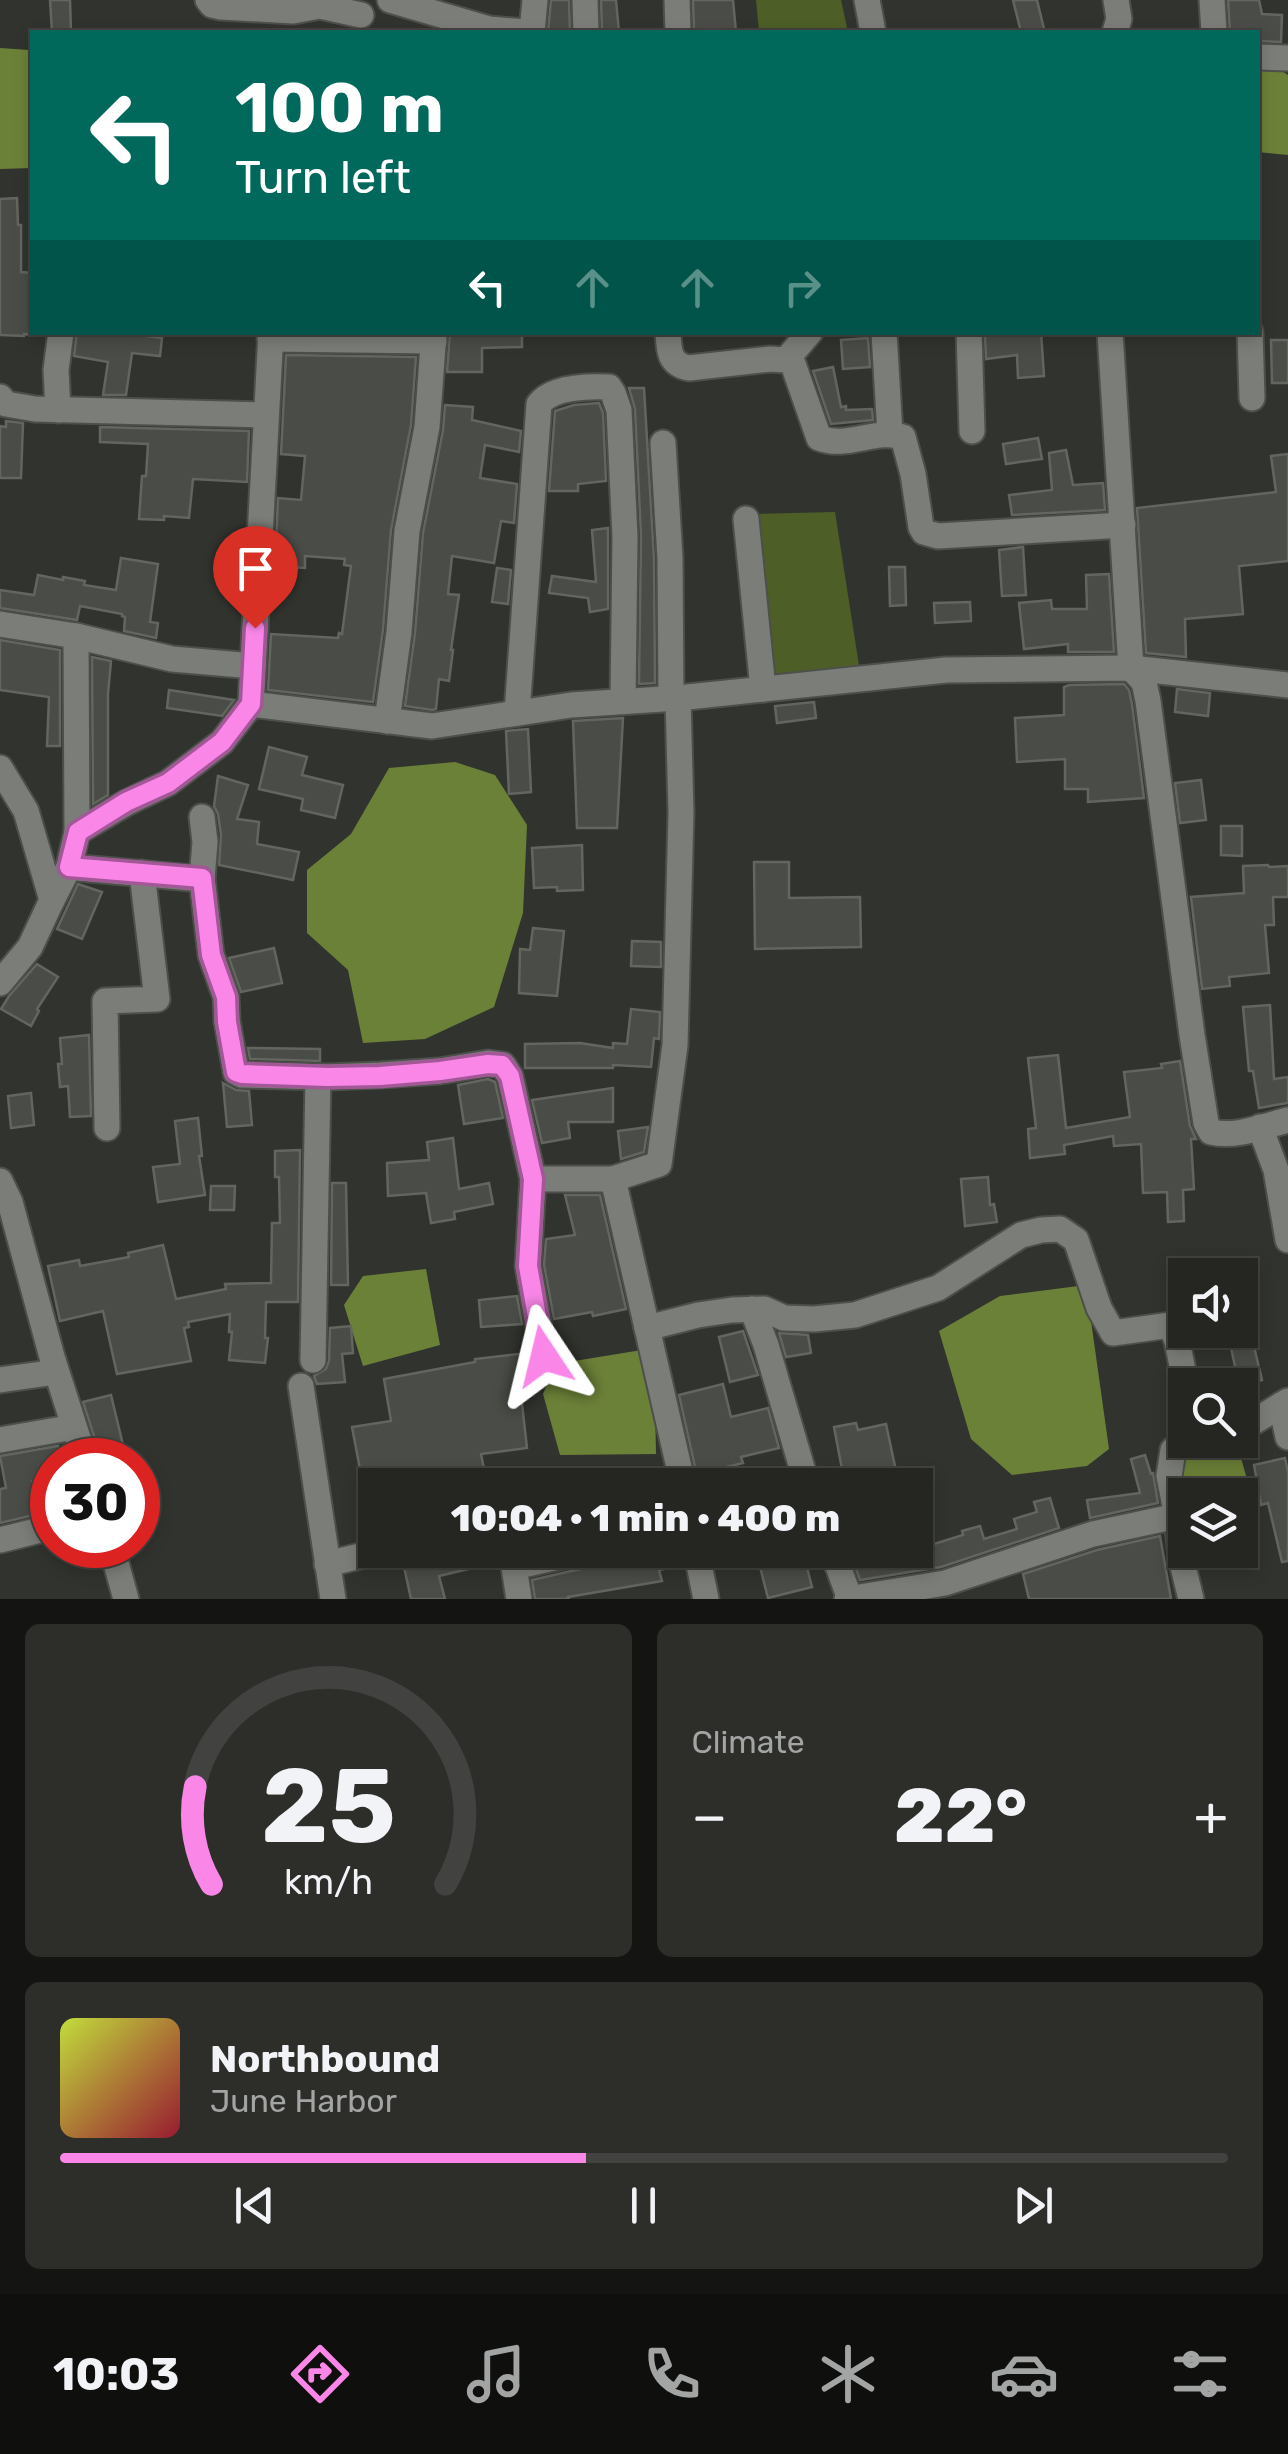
<!DOCTYPE html>
<meta charset="utf-8">
<style>
body{margin:0;font-family:Rubik,sans-serif;background:#2d2e2a;color:#f1f3f6;height:100vh;display:flex;flex-direction:column;font-size:38px;white-space:nowrap}
*{box-sizing:border-box;margin:0}
p{font-size:32px;color:#a3a5a5}
.icon{flex:none;width:55px;height:55px;fill:none;stroke:currentColor;stroke-width:2;stroke-linecap:round;stroke-linejoin:round}
.map{position:relative;height:1599px;overflow:hidden}
.drawer{display:flex;flex-direction:column;gap:25px;padding:25px;background:#141513;flex:1}
.drawer>*{flex:none}
.banner{position:absolute;left:30px;top:30px;width:1230px;height:305px;border-radius:0px;box-shadow:0 5px 15px #0003,0 0 0 2px #424340;background:#00695c;color:#fff;overflow:hidden}
.buttons{position:absolute;left:1168px;top:1258px;display:grid;gap:20px}
.buttons a{display:grid;place-items:center;width:90px;height:90px;border-radius:0px;background:#252622;box-shadow:0 5px 15px #0003,0 0 0 2px #424340;font-size:50px}
.speed{position:absolute;left:30px;top:1438px;display:flex;gap:20px;font-size:50px;font-weight:700;text-align:center}
.speed>*{display:grid;place-content:center;width:130px;height:130px;border-radius:50%;background:#252622;box-shadow:0 5px 15px #0003,0 0 0 2px #424340;line-height:1}
.speed .limit{border:15px solid #d22;background:#fff;color:#111}
.pin{position:absolute;display:grid;place-items:center;width:85px;height:85px;color:#fff;margin:-102px -42px;border-radius:50% 50% 50% 0;rotate:-45deg;box-shadow:0 0 10px #0007}
.pin .icon{rotate:45deg}
.me{position:absolute;width:110px;margin:-55px;rotate:350deg;stroke-linejoin:round;filter:drop-shadow(0 0 8px #0008)}
.turn{display:flex;align-items:center;gap:35px;height:210px;padding:0 40px;font-size:45px}
.turn .icon{width:130px;height:130px;stroke-width:2.5}
.turn b{display:block;font-size:70px;line-height:85px}
.lanes{display:flex;align-items:center;height:95px;padding:0 40px;background:#0003;justify-content:center;gap:50px;direction:ltr}
.lanes .off{opacity:.35}
.big{font-size:75px;font-weight:800;line-height:1.1}
.drawer .tile{flex:1;display:flex;flex-direction:column;justify-content:center;gap:15px;min-width:0;padding:0 35px;border-radius:15px;background:#2d2e2a}
.drawer .dial{align-items:center;gap:0}
.dial svg{height:260px;overflow:visible;fill:none;stroke:#424340;stroke-width:7;stroke-linecap:round;text-anchor:middle}
.dial text{fill:#f1f3f6;stroke:none}
.song{display:flex;align-items:center;gap:30px}
.cover{width:120px;height:120px;border-radius:15px;background:linear-gradient(135deg,hsl(70 70% 55%),hsl(350 70% 35%))}
.played{height:10px;border-radius:5px;background:linear-gradient(90deg,#fa87e8 45%,#424340 45%)}
.keys{display:flex;justify-content:space-around;direction:ltr}
.heat{display:flex;justify-content:space-between;align-items:center;font-size:55px;direction:ltr}
.drawer .tiles{flex:1;display:grid;gap:25px;grid-template-columns:1fr 1fr}
.tile:last-child{grid-column:span 2}
.trip{position:absolute;left:358px;top:1468px;width:575px;height:100px;border-radius:0px;background:#252622;box-shadow:0 5px 15px #0003,0 0 0 2px #424340;font-weight:800;line-height:100px;text-align:center}
.tab-bar{display:flex;height:160px;justify-content:space-around;align-items:center;background:#0f0f0e;color:#a3a5a5}
.tab-bar .icon{width:70px;height:70px}
.tab-bar .active{color:#fa87e8}
.tab-bar b{font-size:45px;color:#f1f3f6}
.map>svg:first-child{display:block}
</style>
<div class="map">
<svg width="1288" height="1599" viewBox="0 0 1288 1599">
<rect width="100%" height="100%" fill="#31332e"/>
<g fill="#4e5e27">
<path d="M756,0H841L848,32H759Z"/>
<path d="M835,512L860,672L772,678L754,514Z"/>
</g>
<g fill="#6c8138">
<path d="M0,48L29,50L32,65V168L0,169Z"/>
<path d="M1260,57L1288,75V155L1258,152V58Z"/>
<path d="M455,762L495,775L527,825L523,913L494,1007L425,1039L363,1043L348,970L307,933V870L351,834L389,768Z"/>
<path d="M426,1269L440,1345L363,1366L344,1305L363,1276Z"/>
<path d="M1086,1285L1109,1449L1087,1466L1012,1475L971,1439L939,1331L1000,1296Z"/>
<path d="M654,1348L656,1454L560,1455L543,1394L556,1364Z"/>
<path d="M1209,1440H1236L1260,1526L1240,1533V1495H1188L1180,1466L1191,1442Z"/>
</g>
<g fill="#4a4c47" stroke="#63655f" stroke-width="2.5">
<path d="M50,0H70L71,32H52Z"/>
<path d="M551,0H569L570,32H548Z"/>
<path d="M601,0H616L619,32H602Z"/>
<path d="M693,0H733L736,32H694Z"/>
<path d="M1013,0H1037L1044,29L1021,32Z"/>
<path d="M1228,0H1259L1262,14L1282,15L1281,42L1258,41V32H1230Z"/>
<path d="M17,198L18,225H21V272L32,273V335L24,334V336L0,335V199Z"/>
<path d="M77,332H117L162,338L160,356L132,353L126,395H103L108,362L74,356Z"/>
<path d="M450,332H522V347L482,348V372H447Z"/>
<path d="M1002,332H1041L1044,376L1018,378L1017,355L986,359L985,335Z"/>
<path d="M868,338L870,367L843,369L841,340Z"/>
<path d="M1271,340H1288V383H1272Z"/>
<path d="M286,355L416,357L411,425L391,530L383,630L373,702L268,690L271,634L338,638L339,633L342,634L351,566L344,565L345,559L305,556V568L275,566L278,498L301,500L305,456L281,454Z"/>
<path d="M833,367L841,407L846,406V410L872,409L873,420L831,424L813,371Z"/>
<path d="M629,388H644L654,559L655,683L639,684L641,536L635,409Z"/>
<path d="M599,403L603,413L606,481L578,484V491H549L555,411L574,405Z"/>
<path d="M445,405L473,407L472,420L521,431L519,452L485,445L480,478L517,484L514,523L501,521L494,563L452,556L448,594L459,595L451,650H453L449,681L439,679L436,709L432,710L405,706L415,633L423,533L443,430Z"/>
<path d="M6,421L23,423L21,478H0V426L6,427Z"/>
<path d="M100,427L249,431L247,482L193,479L189,518L164,516V520L139,519L142,476H146L148,444L100,442Z"/>
<path d="M1038,438L1042,459L1006,464L1003,444Z"/>
<path d="M1066,450L1073,485L1103,483L1105,510L1012,515L1009,495L1052,490L1049,453Z"/>
<path d="M1288,454V561L1239,566L1243,614L1185,619L1186,657L1146,653L1137,508L1276,492L1271,456Z"/>
<path d="M608,528V609L590,612L588,598L549,593L552,576L596,582L592,530Z"/>
<path d="M1023,547L1026,595L1002,596L999,550Z"/>
<path d="M121,558L158,564L150,622L158,623L156,638L124,631L125,617L122,616V614L80,606L77,620L0,608V590L34,595L38,575L63,580V577L85,581L84,585L116,590Z"/>
<path d="M889,567H905L906,605L890,606Z"/>
<path d="M497,568L511,570L508,604L492,602Z"/>
<path d="M1109,574L1114,652H1068V644L1024,649L1019,603L1051,600L1052,609H1087L1086,575Z"/>
<path d="M970,602L971,621L935,623L934,603Z"/>
<path d="M0,640L60,650V746H47L49,697L0,690Z"/>
<path d="M92,657L111,661L108,694V795L93,804Z"/>
<path d="M1124,684L1129,690L1132,704L1144,798L1088,802V789H1065V759L1017,762L1015,718L1064,715V687L1069,685Z"/>
<path d="M1177,689L1210,693L1208,716L1175,712Z"/>
<path d="M169,690L234,700L222,716L167,708Z"/>
<path d="M814,702L816,718L777,723L775,706Z"/>
<path d="M623,718L617,828H577L573,721Z"/>
<path d="M528,729L531,792L509,794L506,731Z"/>
<path d="M269,747L307,757L302,775L343,785L335,818L301,810L303,799L259,789Z"/>
<path d="M218,776L248,785L237,819L259,822L257,844L299,852L293,880L219,865L221,835L218,814L214,806Z"/>
<path d="M1201,780L1206,820L1180,823L1175,783Z"/>
<path d="M1221,826H1242V856L1221,855Z"/>
<path d="M582,845L583,890L557,891V887L534,888L532,848Z"/>
<path d="M754,862H789V898L860,897L861,947L755,949Z"/>
<path d="M1268,865L1269,867L1288,866V897H1273L1274,925H1265L1269,973L1229,977L1230,986L1202,989L1191,897L1244,893L1243,866Z"/>
<path d="M78,884L102,892L82,939L57,929Z"/>
<path d="M533,928L564,931L557,996L519,993L520,949L530,950Z"/>
<path d="M632,941L661,942V967L631,966Z"/>
<path d="M274,948L282,983L241,992L229,958Z"/>
<path d="M37,964L58,977L37,1009L39,1011L31,1026L1,1009L9,996Z"/>
<path d="M1270,1005L1274,1079L1288,1077V1103L1259,1108L1253,1071H1249L1243,1007Z"/>
<path d="M631,1009L660,1012L659,1039L654,1038L651,1067L613,1065V1068H525V1044L580,1043L613,1048V1043L627,1044Z"/>
<path d="M89,1035L91,1116L70,1117L68,1086L60,1087L58,1064H62L60,1038Z"/>
<path d="M248,1048L320,1049V1061L250,1059Z"/>
<path d="M1058,1055L1066,1128L1130,1117L1124,1072L1162,1068L1161,1064L1180,1061L1190,1126L1196,1139H1191L1194,1189L1183,1190L1184,1221L1168,1222L1167,1192L1143,1193L1141,1144L1114,1146L1113,1136L1064,1145L1065,1154L1030,1158L1028,1129L1036,1128L1028,1058Z"/>
<path d="M488,1079L495,1082L503,1118L464,1124L458,1085Z"/>
<path d="M223,1083L236,1090L249,1091L252,1125L227,1127Z"/>
<path d="M613,1088V1122H568L570,1138L542,1143L532,1100Z"/>
<path d="M31,1093L34,1125L11,1128L8,1096Z"/>
<path d="M198,1118L202,1156H199L205,1195L158,1202L153,1167L180,1164L175,1121Z"/>
<path d="M648,1127L644,1152L621,1159L618,1131Z"/>
<path d="M453,1138L459,1189L489,1183L493,1204L454,1212L455,1219L431,1223L426,1193L388,1196L387,1163L429,1160L427,1142Z"/>
<path d="M300,1150L298,1302H266L265,1338H268L265,1363L229,1360L232,1332H229L230,1314L188,1322L189,1327L184,1328L191,1361L117,1374L103,1311L60,1321L48,1266L79,1260L80,1266L129,1257L128,1253L163,1245L176,1299L226,1289L225,1284L271,1283L272,1223H280L279,1177H275V1151Z"/>
<path d="M988,1177L990,1205L994,1204L997,1222L965,1226L961,1179Z"/>
<path d="M332,1183H346L348,1285H331Z"/>
<path d="M211,1186H235L234,1210H210Z"/>
<path d="M565,1195H600L626,1309L593,1316L592,1312L554,1319L544,1265L546,1239L575,1235Z"/>
<path d="M517,1296L522,1324L481,1327L479,1300Z"/>
<path d="M351,1326L353,1353L342,1354L345,1382L317,1384L314,1376L326,1369L329,1361L330,1328Z"/>
<path d="M743,1331L758,1375L730,1382L719,1337Z"/>
<path d="M779,1333L808,1335L811,1353L786,1357Z"/>
<path d="M1252,1338L1262,1380L1239,1385L1230,1343Z"/>
<path d="M527,1353L532,1384L520,1386L527,1448L481,1454L485,1474L432,1485H363L352,1427L391,1421L384,1379L475,1362V1359Z"/>
<path d="M723,1384L731,1417L768,1408L779,1448L741,1457L743,1463L706,1472L709,1485H699L679,1395Z"/>
<path d="M111,1395L124,1449L100,1455L83,1402Z"/>
<path d="M856,1423L858,1430L886,1424L899,1485H845L834,1427Z"/>
<path d="M58,1446L61,1460H52V1477L32,1481L38,1514L0,1523V1489L6,1488L0,1456Z"/>
<path d="M1145,1455L1151,1474L1153,1473L1158,1503L1090,1518L1087,1500L1140,1493L1131,1459Z"/>
<path d="M1285,1458L1288,1472V1561L1282,1562L1268,1503L1261,1505L1254,1465Z"/>
<path d="M1050,1498L1059,1528L941,1567L860,1580L849,1550H915L963,1535L962,1531L980,1526L984,1539L1017,1529L1014,1519L1037,1512L1034,1502Z"/>
<path d="M1160,1536L1171,1599H1029L1023,1574L1097,1550Z"/>
<path d="M409,1550H516L504,1554L499,1562L439,1576L445,1599H411L401,1553Z"/>
<path d="M610,1550H680L683,1565L659,1570L662,1581L568,1597L569,1599H535L532,1580L593,1566L601,1561L604,1555L611,1553Z"/>
<path d="M803,1552L812,1587L768,1598L759,1563Z"/>
</g>
<g fill="none" stroke-linecap="round" stroke-linejoin="round">
<g stroke="#4d4f4a" stroke-width="29">
<g id="minor">
<path d="M208,0L212,5L221,7L293,11L320,6L361,15"/>
<path d="M390,0L489,29L526,32"/>
<path d="M585,0L586,32"/>
<path d="M677,0L678,32"/>
<path d="M867,0L873,32"/>
<path d="M1212,0L1214,32"/>
<path d="M532,32L535,0"/>
<path d="M1115,32L1119,19L1116,0"/>
<path d="M1258,57L1288,58"/>
<path d="M668,332C669,351 669,364 689,368L770,359L786,360L793,364L819,438C847,449 876,428 903,437L913,474L921,527L924,532L938,536L1123,525"/>
<path d="M884,332L890,434"/>
<path d="M969,332L972,431"/>
<path d="M1110,332L1131,668L1144,682L1148,701L1192,1035L1206,1123L1211,1132C1236,1138 1264,1126 1288,1120"/>
<path d="M1250,332L1252,398"/>
<path d="M270,339L434,341"/>
<path d="M786,360L810,332"/>
<path d="M0,397L6,404L35,409L266,415"/>
<path d="M58,410L56,370L61,332"/>
<path d="M663,443L670,558L671,699"/>
<path d="M746,519L763,689"/>
<path d="M0,624L76,636L172,659L253,666"/>
<path d="M76,636L77,832"/>
<path d="M678,698L681,813L675,1045L659,1164L613,1179L683,1485"/>
<path d="M251,704L271,332"/>
<path d="M517,713L539,404C552,387 588,386 609,387L613,393L619,410L625,537L623,701"/>
<path d="M387,721L399,632L407,531L427,427L434,332"/>
<path d="M0,768L26,811L52,900L30,947L0,983"/>
<path d="M202,817L205,842L202,879L211,955L226,997L227,1021L236,1072L242,1075L328,1077L380,1075L440,1071L488,1063L503,1065L510,1076L533,1179L528,1266L544,1356"/>
<path d="M69,867L202,879"/>
<path d="M52,900L69,867L77,832L126,803L168,783L222,742L251,704L432,726L571,705L678,698L946,670L1131,668L1288,685"/>
<path d="M1260,1127L1276,1170L1288,1240"/>
<path d="M107,1128L105,1001L157,999L142,873"/>
<path d="M533,1179H613"/>
<path d="M0,1181L10,1202L52,1357L85,1460"/>
<path d="M752,1309L766,1345L807,1485"/>
<path d="M647,1328L698,1315L732,1310L764,1309L784,1318L814,1319L855,1315L938,1288L1021,1235L1041,1230L1060,1229L1076,1240L1099,1308L1113,1333L1171,1325L1177,1341L1186,1385"/>
<path d="M313,1360L318,1077"/>
<path d="M0,1380L56,1372"/>
<path d="M301,1386L333,1599"/>
<path d="M1281,1405L1288,1437"/>
<path d="M1240,1425L1250,1424L1288,1401"/>
<path d="M0,1440L74,1427"/>
<path d="M1177,1516L1181,1558L1191,1599"/>
<path d="M0,1540L52,1527"/>
<path d="M111,1545L126,1599"/>
<path d="M696,1550L706,1599"/>
<path d="M832,1550L850,1599"/>
<path d="M327,1564L385,1550"/>
<path d="M519,1599L514,1567L589,1550"/>
<path d="M847,1599L945,1583L1093,1534L1177,1516L1169,1476L1173,1450L1185,1440"/>
</g>
</g>
<use href="#minor" stroke="#7b7d78" stroke-width="25"/>
</g>
<g fill="none" stroke-linecap="round" stroke-linejoin="round">
<g stroke="#a25897" stroke-width="25">
<path id="route" d="M255,628L251,704L222,742L168,783L126,802L78,832L69,867L202,878L211,955L226,997L227,1022L236,1072L242,1074L328,1077L380,1076L440,1071L488,1064L502,1065L510,1076L533,1179L528,1266L544,1356"/>
</g>
<use href="#route" stroke="#fa87e8" stroke-width="18"/>
</g>
</svg>
<div class="buttons">
<a><svg class="icon" aria-label="sound" viewBox="0 0 24 24"><path d="M4 9h4l5-4v14l-5-4H4zM17 9q2 3 0 6"/></svg></a>
<a><svg class="icon" aria-label="search" viewBox="0 0 24 24"><circle cx="10" cy="10" r="6"/><path d="M15 15l6 6"/></svg></a>
<a><svg class="icon" aria-label="layers" viewBox="0 0 24 24"><path d="M12 4l9 5-9 5-9-5zM3 14l9 5 9-5"/></svg></a>
</div>
<div class="speed"><div class="limit">30</div></div>
<div class="pin" style="left:255px;top:628px;background:#d93025"><svg class="icon" aria-label="arrive" viewBox="0 0 24 24"><path d="M6 21V4h12l-3 4 3 4H6"/></svg></div>
<svg class="me" style="left:544px;top:1356px" viewBox="-20 -20 40 40"><path d="M0-17L14 15 0 8-14 15z" fill="#fa87e8" stroke="#fff" stroke-width="4"/></svg>
<div class="trip">10:04 · 1 min · 400 m</div>
<div class="banner">
<div class="turn"><svg class="icon" aria-label="left" viewBox="0 0 24 24"><path d="M17 20v-9H6M10 6l-5 5 5 5"/></svg><div><b>100 m</b>Turn left</div></div>
<div class="lanes"><svg class="icon" aria-label="left" viewBox="0 0 24 24"><path d="M17 20v-9H6M10 6l-5 5 5 5"/></svg><svg class="icon off" aria-label="ahead" viewBox="0 0 24 24"><path d="M12 20V5M6 11l6-6 6 6"/></svg><svg class="icon off" aria-label="ahead" viewBox="0 0 24 24"><path d="M12 20V5M6 11l6-6 6 6"/></svg><svg class="icon off" aria-label="right" viewBox="0 0 24 24"><path d="M7 20v-9h11M14 6l5 5-5 5"/></svg></div>
</div>
</div>
<section class="drawer">
<div class="tiles">
<div class="tile dial"><svg viewBox="0 0 100 80">
<path d="M14 69A42 42 0 1 1 86 69"/>
<path d="M14 69A42 42 0 0 1 9 39" stroke="#fa87e8"/>
<text x="50" y="56" font-size="32" font-weight="700">25</text>
<text x="50" y="72" font-size="11">km/h</text>
</svg></div>
<div class="tile"><p>Climate</p>
<div class="heat"><a>−</a><b class="big">22°</b><a>+</a></div>
</div>
<div class="tile">
<div class="song"><i class="cover"></i><div><b>Northbound</b><p>June Harbor</p></div></div>
<div class="played"></div>
<div class="keys"><svg class="icon" aria-label="previous" viewBox="0 0 24 24"><path d="M18 5L8 12l10 7zM5 5v14"/></svg><svg class="icon" aria-label="pause" viewBox="0 0 24 24"><path d="M8 5v14M16 5v14"/></svg><svg class="icon" aria-label="next" viewBox="0 0 24 24"><path d="M6 5l10 7-10 7zM19 5v14"/></svg></div>
</div>
</div>
</section>
<nav class="tab-bar">
<b>10:03</b>
<svg class="icon active" aria-label="directions" viewBox="0 0 24 24"><path d="M12 3l9 9-9 9-9-9zM9 14v-3h6M13 9l2 2-2 2"/></svg>
<svg class="icon" aria-label="music" viewBox="0 0 24 24"><path d="M9 18V5l10-2v13"/><circle cx="6" cy="18" r="3"/><circle cx="16" cy="16" r="3"/></svg>
<svg class="icon" aria-label="phone" viewBox="0 0 24 24"><path d="M5 4h4l2 5-3 2q2 4 5 5l2-3 5 2v4C11 20 4 13 5 4z"/></svg>
<svg class="icon" aria-label="climate" viewBox="0 0 24 24"><path d="M12 3v18M4 7l16 10M4 17L20 7"/></svg>
<svg class="icon" aria-label="car" viewBox="0 0 24 24"><path d="M5 17H2v-5l4-1 3-4h7l3 4 3 1v5h-3M9 17h6M6 11h13"/><circle cx="7" cy="17" r="2"/><circle cx="17" cy="17" r="2"/></svg>
<svg class="icon" aria-label="filters" viewBox="0 0 24 24"><path d="M4 7h16M4 17h16"/><circle cx="9" cy="7" r="2"/><circle cx="15" cy="17" r="2"/></svg>
</nav>
